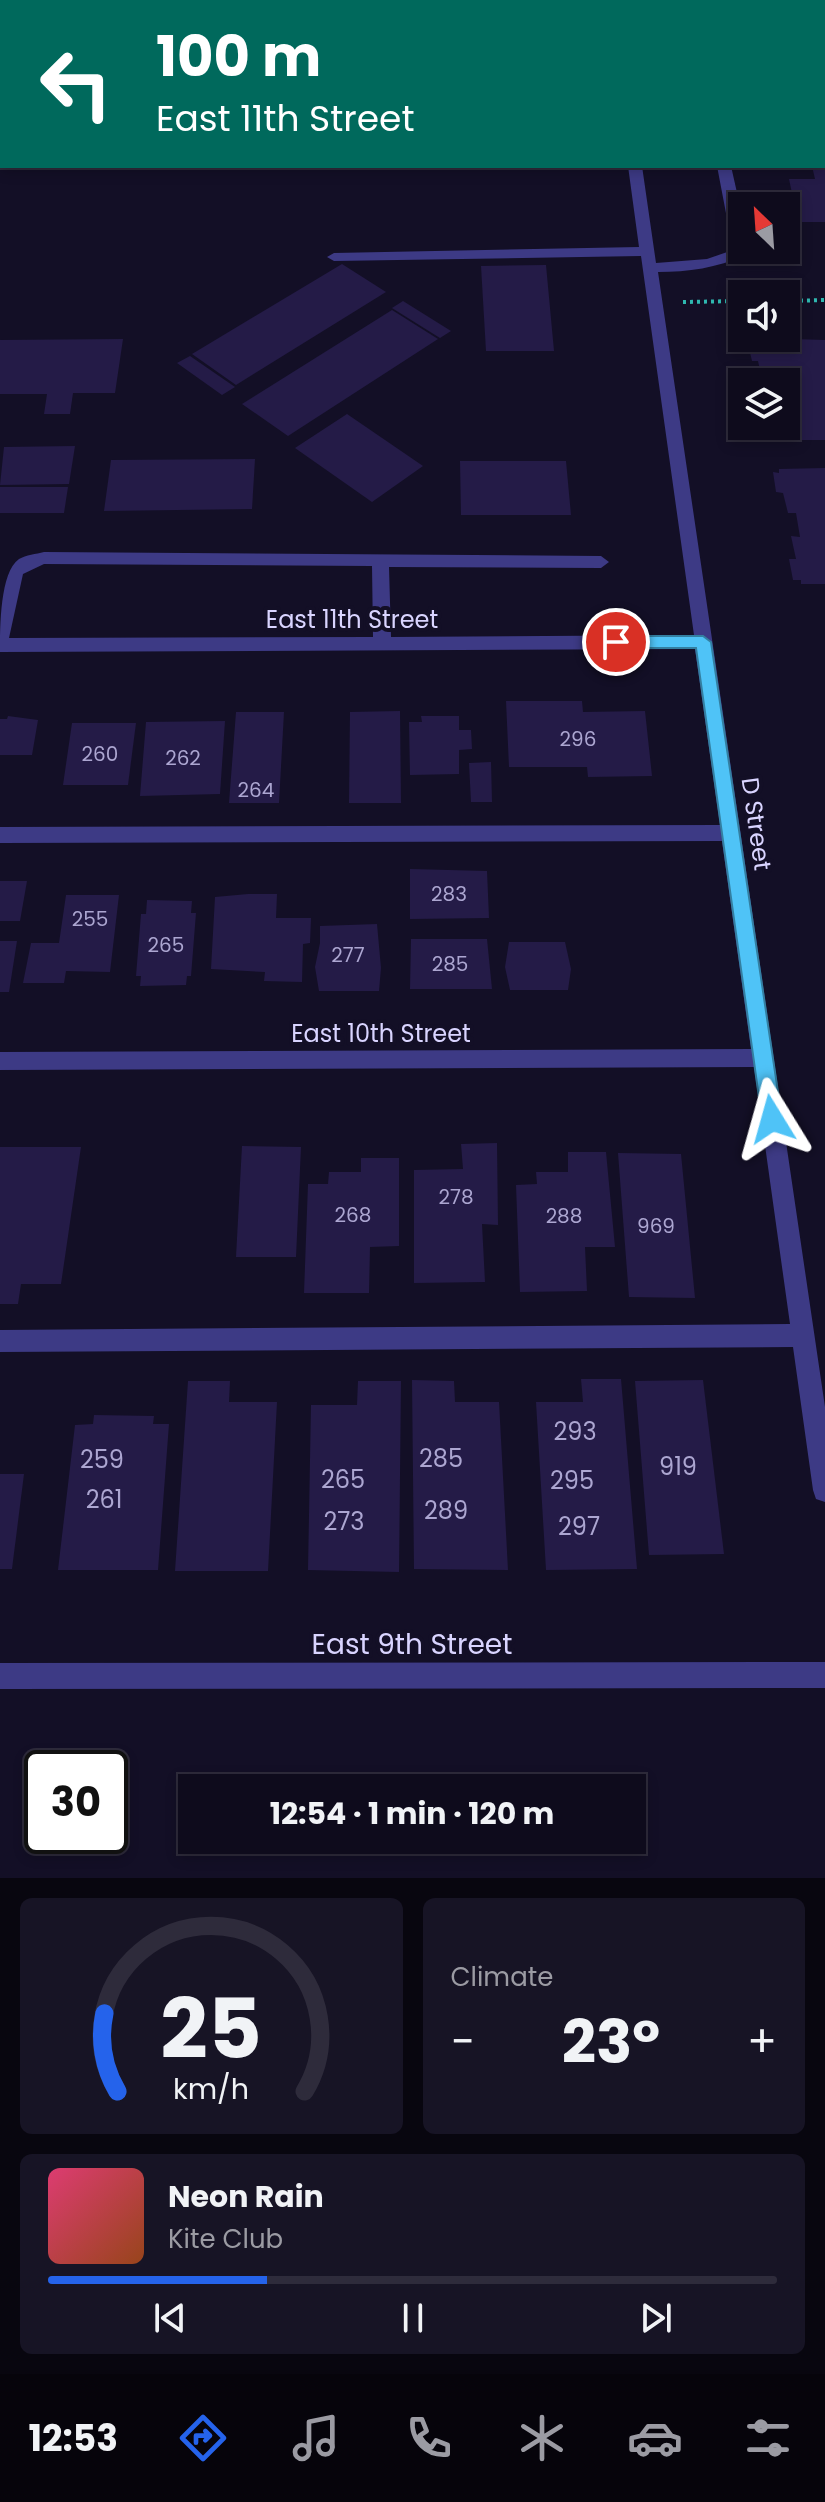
<!DOCTYPE html>
<meta charset="utf-8">
<style>
body{margin:0;font-family:Poppins,sans-serif;background:#171425;color:#f1f3f6;height:100vh;display:flex;flex-direction:column;font-size:30px;white-space:nowrap}
*{box-sizing:border-box;margin:0}
p{font-size:26px;color:#9b9ba3}
.icon{flex:none;width:44px;height:44px;fill:none;stroke:currentColor;stroke-width:2;stroke-linecap:round;stroke-linejoin:round}
.map{position:relative;height:1878px;overflow:hidden}
.side{display:flex;flex-direction:column;gap:20px;padding:20px;background:#08060f;flex:1}
.side>*{flex:none}
.banner{position:absolute;left:0px;top:0px;width:826px;height:168px;box-shadow:0 4px 12px #0003,0 0 0 2px #2e2b3b;background:#00695c;color:#fff;overflow:hidden}
.needle{width:52px;rotate:335deg}
.tools{position:absolute;left:728px;top:192px;display:grid;gap:16px}
.tools a{display:grid;place-items:center;width:72px;height:72px;border-radius:0px;background:#0e0b1c;box-shadow:0 4px 12px #0003,0 0 0 2px #2e2b3b;font-size:40px}
.speed{position:absolute;left:24px;top:1750px;display:flex;gap:16px;font-size:40px;font-weight:700;text-align:center}
.speed>*{display:grid;place-content:center;width:104px;height:104px;border-radius:50%;background:#0e0b1c;box-shadow:0 4px 12px #0003,0 0 0 2px #2e2b3b;line-height:1}
.speed .limit{border:4px solid #111;border-radius:12px;background:#fff;color:#111}
.pin{position:absolute;display:grid;place-items:center;width:68px;height:68px;color:#fff;margin:-34px;border:4px solid #fff;border-radius:50%;box-shadow:0 2px 8px #0007}
.me{position:absolute;width:88px;margin:-44px;rotate:352deg;stroke-linejoin:round;filter:drop-shadow(0 0 6px #0008)}
.turn{display:flex;align-items:center;gap:28px;height:168px;padding:0 24px;font-size:36px}
.turn .icon{width:104px;height:104px;stroke-width:2.5}
.turn b{display:block;font-size:56px;line-height:68px}
.big{font-size:60px;font-weight:700;line-height:1.1}
.side .widget{flex:1;display:flex;flex-direction:column;justify-content:center;gap:12px;min-width:0;padding:0 28px;border-radius:12px;background:#171425}
.side .dial{align-items:center;gap:0}
.dial svg{height:208px;overflow:visible;fill:none;stroke:#2e2b3b;stroke-width:7;stroke-linecap:round;text-anchor:middle}
.dial text{fill:#f1f3f6;stroke:none}
.song{display:flex;align-items:center;gap:24px}
.cover{width:96px;height:96px;border-radius:12px;background:linear-gradient(135deg,hsl(340 70% 55%),hsl(20 70% 35%))}
.played{height:8px;border-radius:4px;background:linear-gradient(90deg,#2563eb 30%,#2e2b3b 30%)}
.keys{display:flex;justify-content:space-around;direction:ltr}
.heat{display:flex;justify-content:space-between;align-items:center;font-size:44px;direction:ltr}
.side .tiles{flex:1;display:grid;gap:20px;grid-template-columns:1fr 1fr}
.widget:last-child{grid-column:span 2}
.trip{position:absolute;left:178px;top:1774px;width:468px;height:80px;border-radius:0px;background:#0e0b1c;box-shadow:0 4px 12px #0003,0 0 0 2px #2e2b3b;font-weight:700;line-height:80px;text-align:center}
.dock{display:flex;height:128px;justify-content:space-around;align-items:center;background:#06040b;color:#9b9ba3}
.dock .icon{width:56px;height:56px}
.dock .selected{color:#2563eb}
.dock b{font-size:36px;color:#f1f3f6}
.map>svg:first-child{display:block}
</style>
<div class="map">
<svg width="825" height="1878" viewBox="0 0 825 1878">
<rect width="100%" height="100%" fill="#130f26"/>
<g fill="#241b47">
<path d="M812,166H824L825,170V222H798L789,179H815Z"/>
<path d="M342,264L386,292L236,385L192,354Z"/>
<path d="M546,265L554,351H486L481,266Z"/>
<path d="M403,301L451,331L440,338L392,308Z"/>
<path d="M392,310L438,339L288,436L242,404Z"/>
<path d="M123,339L115,393H73L70,414H44L47,394H0V340Z"/>
<path d="M792,339L825,340V440H774L773,437H766L764,426H786V382L762,379L758,361H752L748,344L755,343L754,340Z"/>
<path d="M190,356L235,387L222,395L177,363Z"/>
<path d="M347,414L423,466L372,502L295,448Z"/>
<path d="M75,446L69,484L0,485L4,447Z"/>
<path d="M255,459L252,509L104,511L111,460Z"/>
<path d="M460,461H566L571,515H461Z"/>
<path d="M825,468V584H801V580H793L789,559H796L791,536L800,537L796,513H788L783,493L776,492L773,472L779,473V469Z"/>
<path d="M0,487H68L64,513H0Z"/>
<path d="M506,701H582L583,712L645,711L652,776L588,777L587,767H509Z"/>
<path d="M400,711L401,803H349L350,712Z"/>
<path d="M236,712H284L279,803H229Z"/>
<path d="M8,716L38,720L32,755H0V719H7Z"/>
<path d="M421,716H459V730H471L472,749L459,750V774L410,775L409,722H422Z"/>
<path d="M225,721L220,794L140,796L146,722Z"/>
<path d="M72,723H136L128,785H63Z"/>
<path d="M491,762L492,802H471L469,763Z"/>
<path d="M410,869L487,871L489,918L410,919Z"/>
<path d="M0,881H27L20,921H0Z"/>
<path d="M248,894H277L276,918H311L310,943L303,944L302,982L264,981L265,972L211,969L215,897Z"/>
<path d="M66,895H119L110,972L66,971L64,983H23L31,943H59Z"/>
<path d="M147,900L192,901L191,913H196L191,976H187L186,985L140,986L141,976H136L141,914H146Z"/>
<path d="M377,924L381,968L379,991H319L315,967L320,943V926Z"/>
<path d="M411,939H487L492,989H410Z"/>
<path d="M0,941H17L9,992H0Z"/>
<path d="M509,942H565L571,969L568,990H510L505,967Z"/>
<path d="M497,1143L498,1225L482,1224L485,1282L414,1283V1170L463,1169L461,1144Z"/>
<path d="M242,1146L301,1147L296,1257H236Z"/>
<path d="M0,1147H81L61,1284H21L18,1304H0Z"/>
<path d="M568,1152H606L615,1247H585L587,1291L520,1292L516,1185L537,1184L536,1172H568Z"/>
<path d="M618,1153L681,1154L695,1298L629,1297Z"/>
<path d="M361,1158H399V1246L370,1247L369,1293H304L308,1184H328L329,1172H361Z"/>
<path d="M581,1379H621L637,1569L546,1570L536,1402H583Z"/>
<path d="M412,1380L454,1381L455,1402H499L508,1570L414,1569Z"/>
<path d="M703,1380L724,1554L649,1555L635,1381Z"/>
<path d="M188,1381H230L229,1402H277L268,1571H175Z"/>
<path d="M358,1381H401L399,1572L308,1570L311,1405H357Z"/>
<path d="M94,1415L154,1416L153,1424H169L158,1570H58L75,1425L93,1424Z"/>
<path d="M0,1474H24L12,1569H0Z"/>
</g>
<g fill="none" stroke-linecap="round" stroke-linejoin="round">
<g stroke="#2fb8b0" stroke-width="4" stroke-dasharray="3 4" stroke-linecap="butt">
<path d="M786,301L825,300"/>
<path d="M683,302L742,301"/>
</g>
<g fill="#3d3a85" fill-rule="evenodd">
<path d="M18,0H33L34,2H19Z"/>
<path d="M67,0H84L66,2Z"/>
<rect x="477" y="0" width="12" height="2"/>
<path d="M605,0H617L618,2H606Z"/>
<rect x="824" y="7" width="1" height="8"/>
<rect x="0" y="94" width="2" height="8"/>
<path d="M628,166H642L656,263L707,259L733,250L717,166H731L742,215V250H747L745,255C717,268 688,272 658,272L825,1407V1502L816,1499L813,1490L793,1347L0,1352V1330L790,1324L754,1067L0,1070V1052L751,1049L722,841L0,843V827L720,825L695,649L0,652C0,627 0,572 19,559C26,555 36,554 44,552L601,556L609,562L601,568L389,567L391,637L694,635L641,256L334,261L327,257L334,253L639,247ZM44,564L372,566L373,637L9,638L23,574Z"/>
<path d="M825,1662V1688L0,1689V1663Z"/>
</g>
</g>
<path fill="#4fc3f7" stroke="#337fa1" stroke-width="2" d="M616,636H703L711,642L782,1119L779,1126L772,1128L765,1126L762,1119L696,648H616L608,642Z"/>
<g text-anchor="middle" stroke-width="8" stroke-linejoin="round" paint-order="stroke">
<g font-size="20" fill="#aca6d1">
<text x="578" y="746">296</text>
<text x="100" y="761">260</text>
<text x="183" y="765">262</text>
<text x="256" y="797">264</text>
<text x="449" y="901">283</text>
<text x="90" y="926">255</text>
<text x="166" y="952">265</text>
<text x="348" y="962">277</text>
<text x="450" y="971">285</text>
<text x="456" y="1204">278</text>
<text x="353" y="1222">268</text>
<text x="564" y="1223">288</text>
<text x="656" y="1233">969</text>
</g>
<g font-size="24" fill="#d9d4ff" stroke="#130f26">
<text x="352" y="628">East 11th Street</text>
<text transform="translate(756 824) rotate(82)" y="8">D Street</text>
<text x="381" y="1042">East 10th Street</text>
</g>
<g font-size="24" fill="#aca6d1">
<text x="575" y="1440">293</text>
<text x="441" y="1467">285</text>
<text x="102" y="1468">259</text>
<text x="678" y="1475">919</text>
<text x="343" y="1488">265</text>
<text x="572" y="1489">295</text>
<text x="104" y="1508">261</text>
<text x="446" y="1519">289</text>
<text x="344" y="1530">273</text>
<text x="579" y="1535">297</text>
</g>
<g font-size="28" fill="#d9d4ff" stroke="#130f26">
<text x="412" y="1654">East 9th Street</text>
</g>
</g>
</svg>
<div class="tools">
<a><svg class="needle" viewBox="-14 -14 28 28"><path d="M0-13l5 13h-10z" fill="#e53935"/><path d="M0 13l5-13h-10z" fill="#9b9ba3"/></svg></a>
<a><svg class="icon" aria-label="sound" viewBox="0 0 24 24"><path d="M4 9h4l5-4v14l-5-4H4zM17 9q2 3 0 6"/></svg></a>
<a><svg class="icon" aria-label="layers" viewBox="0 0 24 24"><path d="M12 4l9 5-9 5-9-5zM3 14l9 5 9-5"/></svg></a>
</div>
<div class="speed"><div class="limit">30</div></div>
<div class="pin" style="left:616px;top:642px;background:#d93025"><svg class="icon" aria-label="arrive" viewBox="0 0 24 24"><path d="M6 21V4h12l-3 4 3 4H6"/></svg></div>
<svg class="me" style="left:772px;top:1119px" viewBox="-20 -20 40 40"><path d="M0-17L14 15 0 8-14 15z" fill="#4fc3f7" stroke="#fff" stroke-width="4"/></svg>
<div class="trip">12:54 · 1 min · 120 m</div>
<div class="banner">
<div class="turn"><svg class="icon" aria-label="left" viewBox="0 0 24 24"><path d="M17 20v-9H6M10 6l-5 5 5 5"/></svg><div><b>100 m</b>East 11th Street</div></div>
</div>
</div>
<section class="side">
<div class="tiles">
<div class="widget dial"><svg viewBox="0 0 100 80">
<path d="M14 69A42 42 0 1 1 86 69"/>
<path d="M14 69A42 42 0 0 1 9 39" stroke="#2563eb"/>
<text x="50" y="56" font-size="32" font-weight="700">25</text>
<text x="50" y="72" font-size="11">km/h</text>
</svg></div>
<div class="widget"><p>Climate</p>
<div class="heat"><a>−</a><b class="big">23°</b><a>+</a></div>
</div>
<div class="widget">
<div class="song"><i class="cover"></i><div><b>Neon Rain</b><p>Kite Club</p></div></div>
<div class="played"></div>
<div class="keys"><svg class="icon" aria-label="previous" viewBox="0 0 24 24"><path d="M18 5L8 12l10 7zM5 5v14"/></svg><svg class="icon" aria-label="pause" viewBox="0 0 24 24"><path d="M8 5v14M16 5v14"/></svg><svg class="icon" aria-label="next" viewBox="0 0 24 24"><path d="M6 5l10 7-10 7zM19 5v14"/></svg></div>
</div>
</div>
</section>
<nav class="dock">
<b>12:53</b>
<svg class="icon selected" aria-label="directions" viewBox="0 0 24 24"><path d="M12 3l9 9-9 9-9-9zM9 14v-3h6M13 9l2 2-2 2"/></svg>
<svg class="icon" aria-label="music" viewBox="0 0 24 24"><path d="M9 18V5l10-2v13"/><circle cx="6" cy="18" r="3"/><circle cx="16" cy="16" r="3"/></svg>
<svg class="icon" aria-label="phone" viewBox="0 0 24 24"><path d="M5 4h4l2 5-3 2q2 4 5 5l2-3 5 2v4C11 20 4 13 5 4z"/></svg>
<svg class="icon" aria-label="climate" viewBox="0 0 24 24"><path d="M12 3v18M4 7l16 10M4 17L20 7"/></svg>
<svg class="icon" aria-label="car" viewBox="0 0 24 24"><path d="M5 17H2v-5l4-1 3-4h7l3 4 3 1v5h-3M9 17h6M6 11h13"/><circle cx="7" cy="17" r="2"/><circle cx="17" cy="17" r="2"/></svg>
<svg class="icon" aria-label="filters" viewBox="0 0 24 24"><path d="M4 7h16M4 17h16"/><circle cx="9" cy="7" r="2"/><circle cx="15" cy="17" r="2"/></svg>
</nav>
